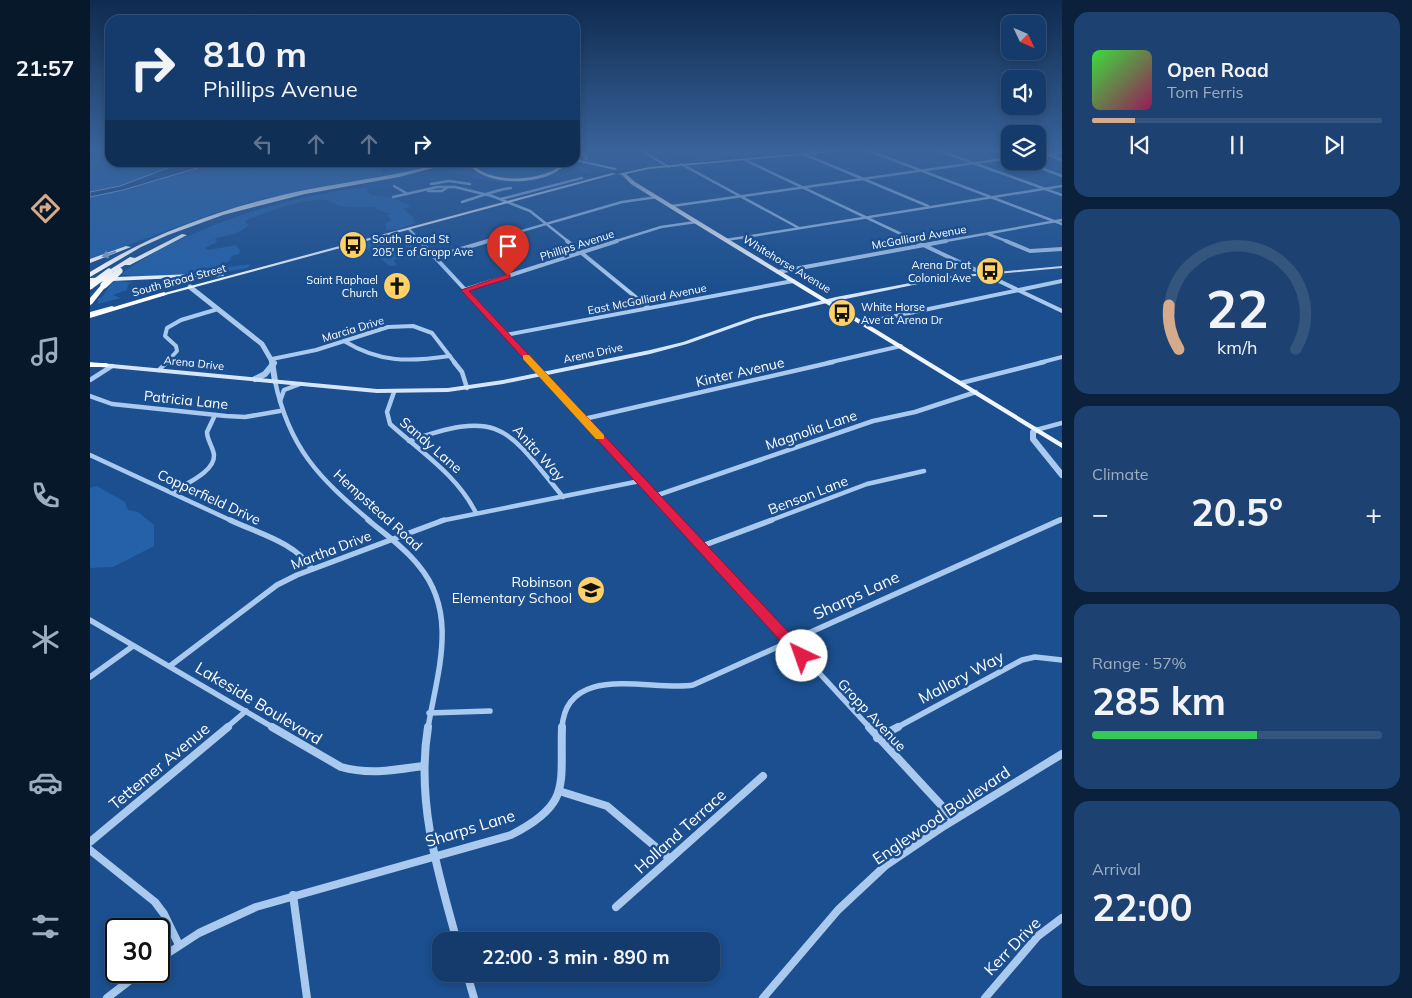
<!DOCTYPE html>
<meta charset="utf-8">
<style>
body{margin:0;font-family:Mulish,sans-serif;background:#1d4271;color:#f1f3f6;height:100vh;display:flex;flex-direction:column;font-size:19px;white-space:nowrap}
*{box-sizing:border-box;margin:0}
p{font-size:16px;color:#9dadc1}
.icon{flex:none;width:28px;height:28px;fill:none;stroke:currentColor;stroke-width:2;stroke-linecap:round;stroke-linejoin:round}
.map{position:relative;flex:1;overflow:hidden}
.panel{display:flex;flex-direction:column;gap:12px;padding:12px;background:#0b203b;width:350px}
.panel>*{flex:none}
.guide{position:absolute;left:15px;top:15px;width:475px;height:152px;border-radius:15px;box-shadow:0 2px 8px #0003,0 0 0 1px #33557e;background:#143b6b;color:#f1f3f6;overflow:hidden}
.needle{width:32px;rotate:134deg}
.controls{position:absolute;left:911px;top:15px;display:grid;gap:10px}
.controls a{display:grid;place-items:center;width:45px;height:45px;border-radius:10px;background:#143b6b;box-shadow:0 2px 8px #0003,0 0 0 1px #33557e;font-size:25px}
.speed{position:absolute;left:15px;top:918px;display:flex;gap:10px;font-size:25px;font-weight:700;text-align:center}
.speed>*{display:grid;place-content:center;width:65px;height:65px;border-radius:50%;background:#143b6b;box-shadow:0 2px 8px #0003,0 0 0 1px #33557e;line-height:1}
.speed .limit{border:2px solid #111;border-radius:8px;background:#fff;color:#111}
.pin{position:absolute;display:grid;place-items:center;width:42px;height:42px;color:#fff;margin:-51px -21px;border-radius:50% 50% 50% 0;rotate:-45deg;box-shadow:0 0 5px #0007}
.pin .icon{rotate:45deg}
.me{position:absolute;width:55px;margin:-28px;rotate:318deg;stroke-linejoin:round;filter:drop-shadow(0 0 4px #0008)}
.turn{display:flex;align-items:center;gap:18px;height:105px;padding:0 15px;font-size:22px}
.turn .icon{width:65px;height:65px;stroke-width:2.5}
.turn b{display:block;font-size:35px;line-height:42px}
.lanes{display:flex;align-items:center;height:48px;padding:0 15px;background:#0003;justify-content:center;gap:25px;direction:ltr}
.lanes .off{opacity:.35}
.big{font-size:38px;font-weight:700;line-height:1.1}
.panel .tile{flex:1;display:flex;flex-direction:column;justify-content:center;gap:8px;min-width:0;padding:0 18px;border-radius:15px;background:#1d4271}
.panel .dial{align-items:center;gap:0}
.dial svg{height:130px;overflow:visible;fill:none;stroke:#33557e;stroke-width:7;stroke-linecap:round;text-anchor:middle}
.dial text{fill:#f1f3f6;stroke:none}
.song{display:flex;align-items:center;gap:15px}
.cover{width:60px;height:60px;border-radius:8px;background:linear-gradient(135deg,hsl(120 70% 55%),hsl(330 70% 35%))}
.played{height:5px;border-radius:2px;background:linear-gradient(90deg,#d6ab8b 15%,#33557e 15%)}
.keys{display:flex;justify-content:space-around;direction:ltr}
.heat{display:flex;justify-content:space-between;align-items:center;font-size:28px;direction:ltr}
.charge{height:8px;border-radius:4px;background:linear-gradient(90deg,#34c759 57%,#33557e 0)}
.trip{position:absolute;left:342px;top:932px;width:288px;height:50px;border-radius:15px;background:#143b6b;box-shadow:0 2px 8px #0003,0 0 0 1px #33557e;font-weight:700;line-height:50px;text-align:center}
main{display:flex;flex:1;min-height:0}
.tab-bar{display:flex;flex-direction:column;width:90px;justify-content:space-around;align-items:center;background:#08182b;color:#9dadc1}
.tab-bar .icon{width:35px;height:35px}
.tab-bar .active{color:#d6ab8b}
.tab-bar b{font-size:22px;color:#f1f3f6}
.map>svg:first-child{display:block}
</style>
<main>
<nav class="tab-bar">
<b>21:57</b>
<svg class="icon active" aria-label="directions" viewBox="0 0 24 24"><path d="M12 3l9 9-9 9-9-9zM9 14v-3h6M13 9l2 2-2 2"/></svg>
<svg class="icon" aria-label="music" viewBox="0 0 24 24"><path d="M9 18V5l10-2v13"/><circle cx="6" cy="18" r="3"/><circle cx="16" cy="16" r="3"/></svg>
<svg class="icon" aria-label="phone" viewBox="0 0 24 24"><path d="M5 4h4l2 5-3 2q2 4 5 5l2-3 5 2v4C11 20 4 13 5 4z"/></svg>
<svg class="icon" aria-label="climate" viewBox="0 0 24 24"><path d="M12 3v18M4 7l16 10M4 17L20 7"/></svg>
<svg class="icon" aria-label="car" viewBox="0 0 24 24"><path d="M5 17H2v-5l4-1 3-4h7l3 4 3 1v5h-3M9 17h6M6 11h13"/><circle cx="7" cy="17" r="2"/><circle cx="17" cy="17" r="2"/></svg>
<svg class="icon" aria-label="filters" viewBox="0 0 24 24"><path d="M4 7h16M4 17h16"/><circle cx="9" cy="7" r="2"/><circle cx="15" cy="17" r="2"/></svg>
</nav>
<div class="map">
<svg width="972" height="998" viewBox="0 0 972 998">
<rect width="100%" height="100%" fill="#1b4f8f"/>
<g fill="#2461a8">
<path d="M0,150H20V162L91,163L30,186L0,192Z"/>
<path d="M577,150H714L717,151L608,160C597,154 588,155 577,150Z"/>
<path d="M124,162H177L200,165L227,162L299,163L291,168L294,173L312,170L325,163H357L172,199L122,214L0,259V197L33,190Z"/>
<path d="M393,162L464,163L467,166C454,183 405,181 390,169Z"/>
<path d="M477,163L496,168L502,173L488,171L472,177L460,176L474,169Z"/>
<path d="M381,166V169C402,183 427,178 451,179C426,186 395,181 371,174C365,172 358,174 352,172Z"/>
<path d="M279,187L276,190L281,195L303,198L321,206L313,209L324,218L323,220L326,223L309,229L297,230L295,224L302,220L297,216L301,214L286,209V207C275,207 262,208 251,206C245,205 242,200 237,200C210,198 181,211 157,220L155,222L159,225C149,234 137,236 125,238L127,242L115,248L119,250L146,245L150,251L149,254L142,256L139,261L133,265L138,267L160,264L159,267C141,274 48,280 31,274C93,228 202,194 279,187Z"/>
<path d="M302,235L311,240H325L330,246L319,248L308,242L302,243L311,253C321,252 328,257 339,255L338,257C325,260 314,257 303,260L307,265L300,266L280,251L267,245Z"/>
<path d="M24,280L42,283L38,284L37,290L23,295L31,298L8,304V299L12,297Z"/>
<path d="M7,486L35,502L38,510L48,512L64,525V546L23,567L0,568V488Z"/>
</g>
<path fill="#123a6d" stroke="#9cc4f0" d="M91,163H124L33,190L0,197V192L30,186Z"/>
<g fill="none" stroke-linecap="round" stroke-linejoin="round">
<g stroke="#a9c9ee" stroke-width="2.5">
<path d="M550,150L579,167"/>
<path d="M777,150L972,224"/>
<path d="M847,150L972,195"/>
<path d="M904,150L920,156"/>
<path d="M948,151L972,160"/>
<path d="M711,153L838,206"/>
<path d="M948,155L972,153"/>
<path d="M655,160L828,242"/>
<path d="M933,161L972,176"/>
<path d="M591,164L709,228"/>
<path d="M341,184L359,181L380,184"/>
<path d="M304,186L316,193"/>
<path d="M338,191H352L358,187"/>
<path d="M303,197L347,187H365L402,196L440,211L479,242"/>
<path d="M411,199L492,178"/>
<path d="M372,202C389,197 404,190 421,188"/>
<path d="M582,206L920,158"/>
<path d="M319,229L331,242"/>
<path d="M898,234L919,242"/>
<path d="M636,240L972,186"/>
<path d="M394,242L532,202L567,197"/>
<path d="M523,242L571,227L606,222"/>
<path d="M850,242L972,220"/>
</g>
<g stroke="#a9c9ee" stroke-width="4">
<path d="M330,241L443,363"/>
<path d="M477,241L559,308"/>
<path d="M825,241L972,311"/>
<path d="M916,241L940,251L972,249"/>
<path d="M344,257L398,241"/>
<path d="M688,272L856,241"/>
<path d="M374,290L527,241"/>
<path d="M772,323L972,281"/>
<path d="M415,335L703,281"/>
<path d="M254,341C290,363 319,362 360,356"/>
<path d="M182,359L226,350L298,327L323,326L342,333L365,363"/>
<path d="M76,363L87,351L86,346L75,336L77,328L91,320L128,309"/>
<path d="M737,363L811,346"/>
<path d="M949,363L972,357"/>
</g>
<g stroke="#a9c9ee" stroke-width="4.5">
<path d="M364,362L372,372L377,388"/>
<path d="M442,362L589,521"/>
<path d="M69,370L77,362"/>
<path d="M0,380L22,366"/>
<path d="M185,381C199,448 229,478 280,521"/>
<path d="M871,383L954,362"/>
<path d="M304,392L297,412L300,424C331,452 367,475 386,513"/>
<path d="M0,396L22,404L136,416L155,417L190,411"/>
<path d="M190,401L194,390L210,384"/>
<path d="M494,419L743,362"/>
<path d="M946,430L972,423"/>
<path d="M319,441C411,409 416,427 473,497"/>
<path d="M0,455L142,521"/>
<path d="M83,492C95,484 125,472 124,455C123,447 117,440 117,432L125,415"/>
<path d="M565,496L783,421L825,412L886,392"/>
<path d="M350,521L550,481"/>
<path d="M679,521L777,484L834,471"/>
<path d="M968,521L972,519"/>
</g>
<g stroke="#a9c9ee" stroke-width="5.5">
<path d="M140,520C167,533 205,542 222,569"/>
<path d="M278,520C296,535 315,548 329,566C369,614 347,673 338,728"/>
<path d="M588,520L780,728"/>
<path d="M612,546L682,520"/>
<path d="M0,620L184,728"/>
<path d="M80,666L187,585L207,575L354,520"/>
<path d="M0,677L43,646"/>
<path d="M339,713L400,711"/>
<path d="M136,728L156,711"/>
<path d="M472,728C476,661 563,692 603,685L970,520"/>
<path d="M806,728L932,660L945,657L972,660"/>
</g>
<g stroke="#a9c9ee" stroke-width="8">
<path d="M182,727L251,767C279,775 305,770 333,766"/>
<path d="M338,727C326,800 347,870 367,941"/>
<path d="M779,727L864,819"/>
<path d="M787,738L808,727"/>
<path d="M469,791L517,806L580,859"/>
<path d="M0,842L138,727"/>
<path d="M0,850L65,902L74,914L89,945"/>
<path d="M203,895L217,998"/>
<path d="M526,907L673,776"/>
<path d="M69,959L109,933L166,907L421,835C482,804 470,785 472,727"/>
<path d="M377,974L384,998"/>
<path d="M17,998L52,971"/>
<path d="M673,998L748,910L795,866L854,826L972,754"/>
<path d="M895,998L948,936L972,918"/>
</g>
<g stroke="#a9c9ee" stroke-width="4">
<path d="M485,150L495,155L496,158"/>
<path d="M718,150L726,153"/>
</g>
<path stroke="#a9c9ee" stroke-width="5" d="M100,287L172,344L183,363"/>
<g stroke="#a9c9ee" stroke-width="6">
<path d="M182,362L185,381"/>
<path d="M165,379L175,374L184,363"/>
<path d="M946,430L943,432V439L972,475"/>
</g>
<path fill="#d6e6fa" fill-rule="evenodd" d="M972,266V268L852,279L746,301L667,319L597,344L560,354L413,384L358,392L287,393L0,366V362L287,389L358,388L413,380L560,350L593,342L663,317L746,297L852,277Z"/>
<g fill="#f0f6ff" fill-rule="evenodd">
<path d="M751,150H763L559,169L536,174L545,182L972,443V448L604,223L541,184L532,175L528,174L559,167Z"/>
<path d="M522,173L526,174L68,297L63,296Z"/>
<path d="M131,273L134,275L133,276L0,282V278Z"/>
<path d="M22,306L24,307V309L0,316V312Z"/>
</g>
<path fill="#f8faff" fill-rule="evenodd" d="M485,159L525,168L527,169L525,170L485,161Z"/>
<g fill="#fff" fill-rule="evenodd">
<path d="M357,162H366L309,177L215,194L133,215L78,235L51,247L0,277V272C66,231 139,206 215,190C262,181 310,175 357,162Z"/>
<path d="M371,162H380L360,168L358,167Z"/>
<path d="M385,162H390L387,168C407,183 446,181 467,168L466,162H471L472,168C452,185 401,186 382,168Z"/>
<path d="M92,234L97,235L40,265H35L21,273L16,272L40,257L45,258Z"/>
<path d="M36,246L41,247L0,263V259Z"/>
<path d="M12,284L17,285L2,304L0,305V298Z"/>
<path d="M74,292L77,294L76,295L0,318V314Z"/>
<path d="M0,363H16L20,365L16,367H0Z"/>
</g>
<g stroke="#fff" stroke-width="7">
<path d="M14,285L29,271"/>
<path d="M0,286L19,272"/>
</g>
</g>
<defs><path id="oneway-solid" d="M-6-.8H1V-3.2L6.5 0L1 3.2V.8H-6Z" transform="scale(1.25)"/></defs>
<use fill="#829ec1" href="#oneway-solid" transform="translate(19 254) rotate(159)"/>
<linearGradient id="sky" x2="0" y2="1"><stop stop-color="#0f2b4f"/><stop offset="0.52" stop-color="#39639b"/><stop offset="1" stop-color="#39639b" stop-opacity="0"/></linearGradient>
<rect width="972" height="289" fill="url(#sky)"/>
<path fill="#e11d48" stroke="#92132f" d="M418,274L420,275V278L379,291L717,652L719,656L717,659H707L371,290Z"/>
<path fill="#f59e0b" d="M433,355H439L514,435V439H506L433,359Z"/>
<defs>
<g id="bus-disc" transform="scale(1.4375)"><circle r="9.5" fill="#ffd166" stroke="#1b4f8f"/><path d="M-5-6H5V4H4V6H2V4H-2V6H-4V4H-5ZM-3.5-4V0h7V-4ZM-3.5 1.2v1.5H-2V1.2ZM2 1.2v1.5H3.5V1.2Z" fill="#111"/></g>
<g id="church-disc" transform="scale(1.4375)"><circle r="9.5" fill="#ffd166" stroke="#1b4f8f"/><path d="M-1.2-6h2.4v3.5h3.3v2.4h-3.3V6h-2.4V-.1h-3.3v-2.4h3.3Z" fill="#111"/></g>
<g id="school-disc" transform="scale(1.4375)"><circle r="9.5" fill="#ffd166" stroke="#1b4f8f"/><path d="M0-5L7-2L0 1L-7-2ZM-4 1L0 2.5L4 1V4Q0 6-4 4Z" fill="#111"/></g>
</defs>
<g fill-rule="evenodd">
<use href="#bus-disc" x="263" y="245"/>
<use href="#bus-disc" x="900" y="271"/>
<use href="#church-disc" x="307" y="286"/>
<use href="#bus-disc" x="752" y="313"/>
<use href="#school-disc" x="501" y="590"/>
</g>
<g text-anchor="middle" stroke-width="5" stroke-linejoin="round" paint-order="stroke">
<g font-size="11" fill="#fff" stroke="#1b4f8f">
<text transform="translate(829 237) rotate(-10)" y="4">McGalliard Avenue</text>
<text transform="translate(487 245) rotate(-18)" y="4">Phillips Avenue</text>
<text transform="translate(697 264) rotate(31)" y="4">Whitehorse Avenue</text>
<text transform="translate(89 280) rotate(-15)" y="4">South Broad Street</text>
<text transform="translate(557 299) rotate(-11)" y="4">East McGalliard Avenue</text>
<text transform="translate(263 329) rotate(-17)" y="4">Marcia Drive</text>
<text transform="translate(503 353) rotate(-12)" y="4">Arena Drive</text>
<text transform="translate(104 363) rotate(6)" y="4">Arena Drive</text>
</g>
<g font-size="11" fill="#fff" stroke="#1b4f8f" text-anchor="start">
<text x="282" y="243">South Broad St<tspan x="282" dy="13">205' E of Gropp Ave</tspan></text>
<text x="881" y="269" text-anchor="end">Arena Dr at<tspan x="881" dy="13">Colonial Ave</tspan></text>
<text x="288" y="284" text-anchor="end">Saint Raphael<tspan x="288" dy="13">Church</tspan></text>
<text x="771" y="311">White Horse<tspan x="771" dy="13">Ave at Arena Dr</tspan></text>
</g>
<g font-size="14" fill="#fff" stroke="#1b4f8f">
<text transform="translate(650 372) rotate(-13)" y="5">Kinter Avenue</text>
<text transform="translate(96 400) rotate(6)" y="5">Patricia Lane</text>
<text transform="translate(721 430) rotate(-19)" y="5">Magnolia Lane</text>
<text transform="translate(341 445) rotate(41)" y="5">Sandy Lane</text>
<text transform="translate(449 453) rotate(48)" y="5">Anita Way</text>
<text transform="translate(718 495) rotate(-21)" y="5">Benson Lane</text>
<text transform="translate(119 497) rotate(25)" y="5">Copperfield Drive</text>
<text transform="translate(288 510) rotate(42)" y="5">Hempstead Road</text>
<text transform="translate(241 550) rotate(-21)" y="5">Martha Drive</text>
<text transform="translate(782 715) rotate(47)" y="5">Gropp Avenue</text>
</g>
<g font-size="14" fill="#fff" stroke="#1b4f8f" text-anchor="end">
<text x="482" y="587">Robinson<tspan x="482" dy="16">Elementary School</tspan></text>
</g>
<g font-size="16" fill="#fff" stroke="#1b4f8f">
<text transform="translate(766 595) rotate(-25)" y="6">Sharps Lane</text>
<text transform="translate(871 677) rotate(-28)" y="6">Mallory Way</text>
<text transform="translate(169 703) rotate(31)" y="6">Lakeside Boulevard</text>
<text transform="translate(69 766) rotate(-40)" y="6">Tettemer Avenue</text>
<text transform="translate(851 815) rotate(-34)" y="6">Englewood Boulevard</text>
<text transform="translate(380 828) rotate(-17)" y="6">Sharps Lane</text>
<text transform="translate(590 831) rotate(-42)" y="6">Holland Terrace</text>
<text transform="translate(922 946) rotate(-46)" y="6">Kerr Drive</text>
</g>
</g>
</svg>
<div class="controls">
<a><svg class="needle" viewBox="-14 -14 28 28"><path d="M0-13l5 13h-10z" fill="#e53935"/><path d="M0 13l5-13h-10z" fill="#9dadc1"/></svg></a>
<a><svg class="icon" aria-label="sound" viewBox="0 0 24 24"><path d="M4 9h4l5-4v14l-5-4H4zM17 9q2 3 0 6"/></svg></a>
<a><svg class="icon" aria-label="layers" viewBox="0 0 24 24"><path d="M12 4l9 5-9 5-9-5zM3 14l9 5 9-5"/></svg></a>
</div>
<div class="speed"><div class="limit">30</div></div>
<div class="pin" style="left:418px;top:276px;background:#d93025"><svg class="icon" aria-label="arrive" viewBox="0 0 24 24"><path d="M6 21V4h12l-3 4 3 4H6"/></svg></div>
<svg class="me" style="left:712px;top:656px" viewBox="-20 -20 40 40"><circle r="19" fill="#fff"/><path d="M0-13L10 11 0 6-10 11z" fill="#e11d48"/></svg>
<div class="trip">22:00 · 3 min · 890 m</div>
<div class="guide">
<div class="turn"><svg class="icon" aria-label="right" viewBox="0 0 24 24"><path d="M7 20v-9h11M14 6l5 5-5 5"/></svg><div><b>810 m</b>Phillips Avenue</div></div>
<div class="lanes"><svg class="icon off" aria-label="left" viewBox="0 0 24 24"><path d="M17 20v-9H6M10 6l-5 5 5 5"/></svg><svg class="icon off" aria-label="ahead" viewBox="0 0 24 24"><path d="M12 20V5M6 11l6-6 6 6"/></svg><svg class="icon off" aria-label="ahead" viewBox="0 0 24 24"><path d="M12 20V5M6 11l6-6 6 6"/></svg><svg class="icon" aria-label="right" viewBox="0 0 24 24"><path d="M7 20v-9h11M14 6l5 5-5 5"/></svg></div>
</div>
</div>
<section class="panel">
<div class="tile">
<div class="song"><i class="cover"></i><div><b>Open Road</b><p>Tom Ferris</p></div></div>
<div class="played"></div>
<div class="keys"><svg class="icon" aria-label="previous" viewBox="0 0 24 24"><path d="M18 5L8 12l10 7zM5 5v14"/></svg><svg class="icon" aria-label="pause" viewBox="0 0 24 24"><path d="M8 5v14M16 5v14"/></svg><svg class="icon" aria-label="next" viewBox="0 0 24 24"><path d="M6 5l10 7-10 7zM19 5v14"/></svg></div>
</div>
<div class="tile dial"><svg viewBox="0 0 100 80">
<path d="M14 69A42 42 0 1 1 86 69"/>
<path d="M14 69A42 42 0 0 1 8 42" stroke="#d6ab8b"/>
<text x="50" y="56" font-size="32" font-weight="700">22</text>
<text x="50" y="72" font-size="11">km/h</text>
</svg></div>
<div class="tile"><p>Climate</p>
<div class="heat"><a>−</a><b class="big">20.5°</b><a>+</a></div>
</div>
<div class="tile"><p>Range · 57%</p><b class="big">285 km</b><div class="charge"></div></div>
<div class="tile"><p>Arrival</p><b class="big">22:00</b></div>
</section>
</main>
